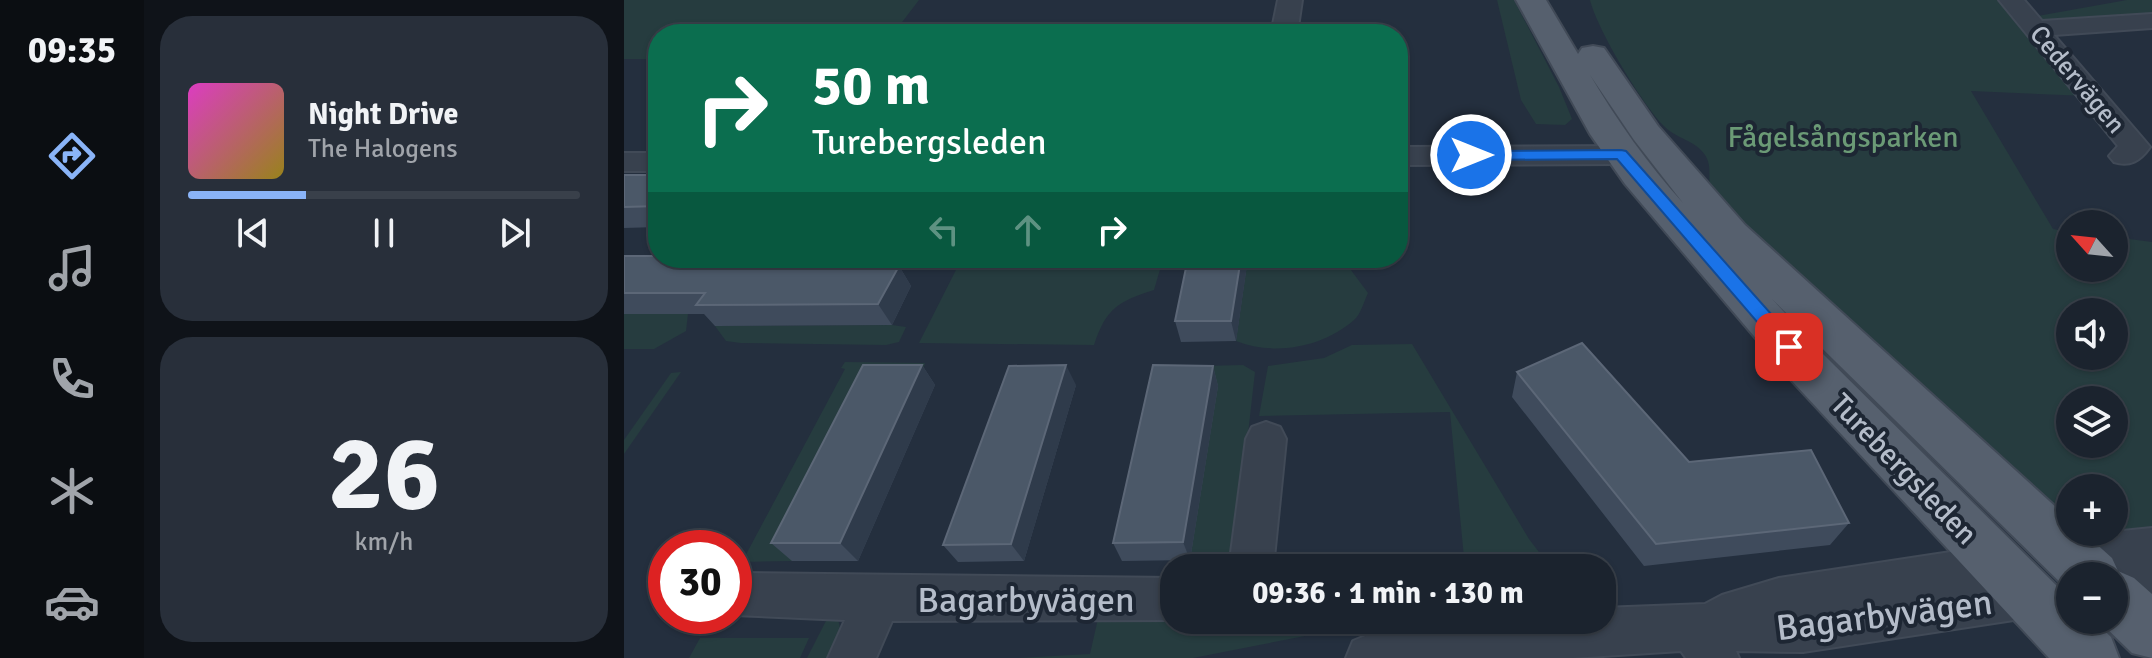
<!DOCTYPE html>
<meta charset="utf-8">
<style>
body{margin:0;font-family:Signika,sans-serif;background:#282f3a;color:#f1f3f6;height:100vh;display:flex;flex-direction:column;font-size:30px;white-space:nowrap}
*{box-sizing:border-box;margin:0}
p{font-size:26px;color:#a0a4aa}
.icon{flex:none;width:44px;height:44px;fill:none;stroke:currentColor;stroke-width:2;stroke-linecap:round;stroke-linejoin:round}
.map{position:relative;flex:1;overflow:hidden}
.details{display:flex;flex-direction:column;gap:16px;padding:16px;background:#0f1319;width:480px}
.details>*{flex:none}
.hud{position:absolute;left:24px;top:24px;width:760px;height:244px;border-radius:32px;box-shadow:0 2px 6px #0004,0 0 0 2px #39404a;background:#0b6e4f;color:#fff;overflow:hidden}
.needle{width:52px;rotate:297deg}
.tools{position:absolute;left:1432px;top:210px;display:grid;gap:16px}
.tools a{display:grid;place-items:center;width:72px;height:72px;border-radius:50%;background:#1b232e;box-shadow:0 2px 6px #0004,0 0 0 2px #39404a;font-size:40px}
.speed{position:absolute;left:24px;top:530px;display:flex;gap:16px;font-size:40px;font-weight:700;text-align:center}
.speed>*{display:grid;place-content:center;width:104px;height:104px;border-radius:50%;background:#1b232e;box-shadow:0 2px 6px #0004,0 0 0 2px #39404a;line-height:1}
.speed .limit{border:12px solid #d22;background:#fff;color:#111}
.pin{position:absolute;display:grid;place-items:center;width:68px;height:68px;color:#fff;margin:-34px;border-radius:16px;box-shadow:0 4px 12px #0006}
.me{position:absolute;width:88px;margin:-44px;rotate:90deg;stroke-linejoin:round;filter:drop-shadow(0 0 6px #0008)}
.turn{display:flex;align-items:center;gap:28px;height:168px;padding:0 32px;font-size:36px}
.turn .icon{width:104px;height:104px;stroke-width:2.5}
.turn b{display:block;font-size:56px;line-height:68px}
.lanes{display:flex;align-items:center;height:76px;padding:0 32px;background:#0003;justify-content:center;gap:40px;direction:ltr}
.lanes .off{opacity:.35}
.details .widget{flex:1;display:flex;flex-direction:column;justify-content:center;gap:12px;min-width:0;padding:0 28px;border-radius:32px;background:#282f3a}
.details .dial{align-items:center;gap:0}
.dial b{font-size:104px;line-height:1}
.song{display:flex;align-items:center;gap:24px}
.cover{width:96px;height:96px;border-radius:12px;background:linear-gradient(135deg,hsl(310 70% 55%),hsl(50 70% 35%))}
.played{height:8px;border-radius:4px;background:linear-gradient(90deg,#8ab4f8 30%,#39404a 30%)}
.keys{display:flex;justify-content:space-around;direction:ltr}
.trip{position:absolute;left:536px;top:554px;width:456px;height:80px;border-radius:32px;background:#1b232e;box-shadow:0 2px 6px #0004,0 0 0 2px #39404a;font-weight:800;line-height:80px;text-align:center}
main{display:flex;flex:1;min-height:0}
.menu{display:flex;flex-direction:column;width:144px;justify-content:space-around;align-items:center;background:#0b0e12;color:#a0a4aa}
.menu .icon{width:56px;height:56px}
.menu .active{color:#8ab4f8}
.menu b{font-size:36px;color:#f1f3f6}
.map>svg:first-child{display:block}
</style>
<main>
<nav class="menu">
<b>09:35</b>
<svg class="icon active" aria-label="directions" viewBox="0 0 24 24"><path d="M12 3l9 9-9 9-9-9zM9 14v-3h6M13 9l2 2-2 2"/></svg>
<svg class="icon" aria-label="music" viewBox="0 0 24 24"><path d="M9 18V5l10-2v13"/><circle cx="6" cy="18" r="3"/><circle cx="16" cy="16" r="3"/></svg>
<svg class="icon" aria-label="phone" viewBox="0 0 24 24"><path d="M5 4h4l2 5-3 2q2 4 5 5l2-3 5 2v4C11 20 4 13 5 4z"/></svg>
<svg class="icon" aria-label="climate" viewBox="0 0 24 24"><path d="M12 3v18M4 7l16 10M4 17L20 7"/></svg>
<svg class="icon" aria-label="car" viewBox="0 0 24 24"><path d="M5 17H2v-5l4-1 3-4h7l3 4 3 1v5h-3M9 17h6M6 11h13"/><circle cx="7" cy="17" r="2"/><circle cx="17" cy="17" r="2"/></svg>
</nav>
<section class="details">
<div class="widget">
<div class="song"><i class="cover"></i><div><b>Night Drive</b><p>The Halogens</p></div></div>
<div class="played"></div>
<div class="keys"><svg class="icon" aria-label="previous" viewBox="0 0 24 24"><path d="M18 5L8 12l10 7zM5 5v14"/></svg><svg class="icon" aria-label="pause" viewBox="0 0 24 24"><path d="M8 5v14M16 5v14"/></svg><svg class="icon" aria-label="next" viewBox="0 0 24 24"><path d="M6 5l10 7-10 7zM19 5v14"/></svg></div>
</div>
<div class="widget dial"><b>26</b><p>km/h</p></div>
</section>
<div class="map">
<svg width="1528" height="658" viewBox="0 0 1528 658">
<rect width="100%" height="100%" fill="#242f3e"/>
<g fill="#263c3f" fill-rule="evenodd">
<path d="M0,0H295L269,34H34V59H0Z"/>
<path d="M873,0H890L935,87L948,119L941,125L912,124L897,100Z"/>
<path d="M966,0H1383L1463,96L1347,91L1429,229L1446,232V268H1490V237L1528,242V533L1489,536L1473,532H1490V488H1446V519L1431,509L1204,307L1095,201C1093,196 1088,190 1086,185C1084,174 1088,166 1081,155C1071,140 1053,139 1041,127C1019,106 973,29 966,0ZM1446,312H1490V356H1446ZM1446,400H1490V444H1446Z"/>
<path d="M1503,0H1528V17L1416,25L1408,17Z"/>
<path d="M624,258H718L744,293C740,301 737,314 730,320C698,348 650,356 612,341Z"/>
<path d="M335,264L537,266L530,290C495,301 482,308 470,345L295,343Z"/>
<path d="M0,314H64L62,331L30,349H0Z"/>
<path d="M268,325L282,327L275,342L262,345L117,343L102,341L91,326Z"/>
<path d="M788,344L905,539L927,568H841L826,412L635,416L644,366L700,358L728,345Z"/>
<path d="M221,362L301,363L295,385L168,561L118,562L221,369L217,368Z"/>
<path d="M619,365L631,372L619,478L604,563L599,568H555V560L566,559L578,366Z"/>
<path d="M57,372L0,454V440L47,373Z"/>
<path d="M475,614L585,620L610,635L640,630L648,621L663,620H813L691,634L569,658H394L466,654Z"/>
<path d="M205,615L214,619L216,628L204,658H183Z"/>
<path d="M76,638H185L176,658H65Z"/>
</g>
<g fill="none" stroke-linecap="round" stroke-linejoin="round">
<g stroke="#414a57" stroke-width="4">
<g id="minor">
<path d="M654,0H678L673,34H647Z"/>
<path d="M1375,0H1400L1418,21L1528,14V28L1430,35L1521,141L1526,147C1516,161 1506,167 1490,162L1485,156L1494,146Z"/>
<path d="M997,146L1007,149L1012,155L1007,161L997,164L774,165V147Z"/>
<rect x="0" y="153" width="34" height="18"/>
<path d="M642,422L656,427L662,439L649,568H605L622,439L628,427Z"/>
<path d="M1528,528V597L1490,604V576L1446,577L1432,572L1426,557L1432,542L1448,536Z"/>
<path d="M1373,545L1389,551L1395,566L1391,576L1403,574L1419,580L1426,596L1419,612L1403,618L1179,652L1112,651L1115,658H1062L1057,651L948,658H722L729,641L746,634L869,620H978V608L1081,604L1098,595L1155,578Z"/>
<path d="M110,573L550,578V620H556L268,621L252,658H204L221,620L110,615Z"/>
</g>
</g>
<g stroke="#414a57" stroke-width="4">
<path id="major" d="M892,0H922L954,54L958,48L969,46L980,48L1034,126L1121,225L1446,520V532H1459L1488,558L1494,571L1510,578L1528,594V658L1508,653L1474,620H1490V576H1446V592L1148,299L1200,355L1446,599V620H1469L1487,637L1495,658H1425L1168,381L1001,184L966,134ZM966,75L1010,140L1059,203C1023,163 994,122 966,75Z"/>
</g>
<use href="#minor" fill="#38414e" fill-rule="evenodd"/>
<use href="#major" fill="#56606e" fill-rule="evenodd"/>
</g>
<g fill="#3f4b5c">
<path d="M0,175H34V227L0,228Z"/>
<path d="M0,256L34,258H75L83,267L275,266L287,286L268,325L91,326L80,314H0Z"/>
<path d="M564,258H624L612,341L557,342L551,321Z"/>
<path d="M298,365L311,385L234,561H168L147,543Z"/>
<path d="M589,366L594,386L566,560L498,561L489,543Z"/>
<path d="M893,372L1065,462L1225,523L1206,545L1020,566L888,397Z"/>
<path d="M452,385L400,561L334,562L319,545Z"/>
</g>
<g fill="#2f3b4b">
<path d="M71,258H75L91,277L64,267Z"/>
<path d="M617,258H624L612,341L607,321Z"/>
<path d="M275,266L287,286L268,325L254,304Z"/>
<path d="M298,365L311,385L234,561L216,543Z"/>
<path d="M442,365L452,385L400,561L387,544Z"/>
<path d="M589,366L594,386L566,560L559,542Z"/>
</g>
<g fill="#4b5868" stroke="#5c6777" stroke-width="2">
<path d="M0,175H34V206L0,207Z"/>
<path d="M0,256H34V258H71L64,267L275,266L254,304L72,305L81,293H0Z"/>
<path d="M564,258H617L607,321H551Z"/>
<path d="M958,343L1065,462L1187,450L1225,523L1032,544L893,372Z"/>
<path d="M239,365H298L216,543H147Z"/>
<path d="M442,365L387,544L319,545L385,366Z"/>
<path d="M529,365L589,366L559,542L489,543Z"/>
</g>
<path fill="#1a73e8" stroke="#114b97" stroke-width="2" d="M997,150L1002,151L1172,342L1174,347L1172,352H1159L993,159L847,160L840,155L847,151Z"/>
<g text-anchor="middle" stroke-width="8" stroke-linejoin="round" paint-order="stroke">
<g font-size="26" fill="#b4bcc9" stroke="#1d2633">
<text transform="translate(1454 79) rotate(50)" y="9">Cedervägen</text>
</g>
<g font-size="30" fill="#6b9a76" stroke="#1d2633">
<text x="1219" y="147">Fågelsångsparken</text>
</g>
<g font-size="30" fill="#b4bcc9" stroke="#1d2633">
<text transform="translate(1280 469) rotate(46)" y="10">Turebergsleden</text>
</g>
<g font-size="36" fill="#b4bcc9" stroke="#1d2633">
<text x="402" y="612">Bagarbyvägen</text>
<text transform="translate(1260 614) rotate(-7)" y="13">Bagarbyvägen</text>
</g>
</g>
</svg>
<div class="tools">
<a><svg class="needle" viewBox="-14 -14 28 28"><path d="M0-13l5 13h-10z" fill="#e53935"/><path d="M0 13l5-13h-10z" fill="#a0a4aa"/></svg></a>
<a><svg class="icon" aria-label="sound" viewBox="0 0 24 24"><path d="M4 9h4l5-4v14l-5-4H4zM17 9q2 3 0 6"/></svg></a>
<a><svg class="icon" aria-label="layers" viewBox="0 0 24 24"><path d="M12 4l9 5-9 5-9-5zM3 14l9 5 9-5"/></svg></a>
<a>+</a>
<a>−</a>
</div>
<div class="speed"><div class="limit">30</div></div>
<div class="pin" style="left:1165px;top:347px;background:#d93025"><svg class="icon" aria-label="arrive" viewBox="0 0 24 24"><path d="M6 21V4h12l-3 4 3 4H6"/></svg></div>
<svg class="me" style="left:847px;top:155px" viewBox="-20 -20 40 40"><circle r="17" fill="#1a73e8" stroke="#fff" stroke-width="3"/><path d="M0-11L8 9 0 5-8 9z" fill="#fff"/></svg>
<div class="trip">09:36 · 1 min · 130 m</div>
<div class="hud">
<div class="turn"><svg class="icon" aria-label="right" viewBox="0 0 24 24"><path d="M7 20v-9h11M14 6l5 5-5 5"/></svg><div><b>50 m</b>Turebergsleden</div></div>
<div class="lanes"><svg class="icon off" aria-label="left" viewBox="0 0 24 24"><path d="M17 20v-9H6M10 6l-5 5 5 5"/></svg><svg class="icon off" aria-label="ahead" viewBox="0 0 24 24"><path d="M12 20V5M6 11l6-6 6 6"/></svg><svg class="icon" aria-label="right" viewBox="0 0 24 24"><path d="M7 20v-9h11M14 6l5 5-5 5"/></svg></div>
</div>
</div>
</main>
